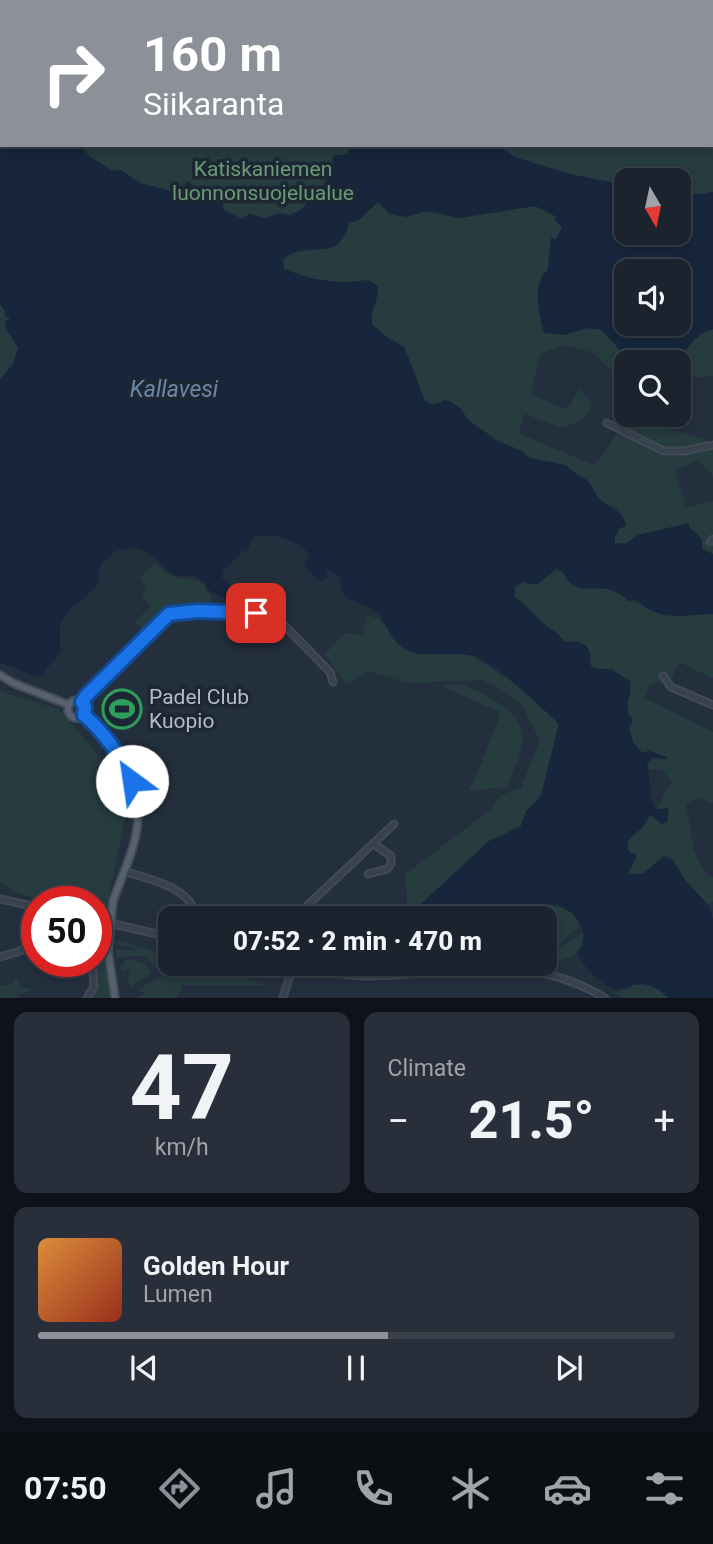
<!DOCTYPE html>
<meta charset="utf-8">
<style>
body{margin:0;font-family:Roboto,sans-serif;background:#282f3a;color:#f1f3f6;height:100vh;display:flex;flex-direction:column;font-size:26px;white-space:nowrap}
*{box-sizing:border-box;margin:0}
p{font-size:23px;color:#a0a4aa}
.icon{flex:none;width:38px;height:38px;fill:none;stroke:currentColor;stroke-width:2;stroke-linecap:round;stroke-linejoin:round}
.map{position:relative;height:998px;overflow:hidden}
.sheet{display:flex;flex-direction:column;gap:14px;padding:14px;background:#0f1319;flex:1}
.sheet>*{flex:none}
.banner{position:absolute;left:0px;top:0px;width:714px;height:147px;box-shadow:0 4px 10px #0003,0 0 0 2px #39404a;background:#8c9099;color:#fff;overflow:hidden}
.needle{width:46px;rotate:171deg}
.fabs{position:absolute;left:614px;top:168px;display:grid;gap:14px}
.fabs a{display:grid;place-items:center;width:77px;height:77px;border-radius:14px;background:#1b232e;box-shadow:0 4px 10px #0003,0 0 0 2px #39404a;font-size:35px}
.speed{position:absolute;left:21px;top:886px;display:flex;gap:14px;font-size:35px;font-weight:700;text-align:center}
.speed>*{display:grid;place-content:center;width:91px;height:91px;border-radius:50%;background:#1b232e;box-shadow:0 4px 10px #0003,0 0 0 2px #39404a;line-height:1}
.speed .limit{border:10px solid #d22;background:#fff;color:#111}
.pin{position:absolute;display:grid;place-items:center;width:60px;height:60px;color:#fff;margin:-30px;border-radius:14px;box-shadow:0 4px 10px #0006}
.me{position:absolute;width:77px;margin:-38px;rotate:329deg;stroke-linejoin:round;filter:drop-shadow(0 0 5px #0008)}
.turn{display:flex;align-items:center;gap:24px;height:147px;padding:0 28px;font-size:32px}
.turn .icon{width:91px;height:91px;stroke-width:2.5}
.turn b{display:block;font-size:49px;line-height:60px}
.big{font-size:52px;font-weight:800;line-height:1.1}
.sheet .card{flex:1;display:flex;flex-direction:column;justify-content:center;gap:10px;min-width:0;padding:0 24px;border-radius:14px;background:#282f3a}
.sheet .dial{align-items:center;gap:0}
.dial b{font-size:91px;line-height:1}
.song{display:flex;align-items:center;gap:21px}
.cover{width:84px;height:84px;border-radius:10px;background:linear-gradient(135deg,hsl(30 70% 55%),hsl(10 70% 35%))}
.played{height:7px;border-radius:4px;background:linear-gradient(90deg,#8c9099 55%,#39404a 55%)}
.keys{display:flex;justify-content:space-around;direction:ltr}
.heat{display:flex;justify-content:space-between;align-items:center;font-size:38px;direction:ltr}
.sheet .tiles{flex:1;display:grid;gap:14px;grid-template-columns:1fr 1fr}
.card:last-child{grid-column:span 2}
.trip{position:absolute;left:158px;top:906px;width:399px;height:70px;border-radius:14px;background:#1b232e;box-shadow:0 4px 10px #0003,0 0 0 2px #39404a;font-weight:800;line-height:70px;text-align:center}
.tabs{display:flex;height:112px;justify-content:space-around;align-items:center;background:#0b0e12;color:#a0a4aa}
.tabs .icon{width:49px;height:49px}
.tabs .selected{color:#8c9099}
.tabs b{font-size:32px;color:#f1f3f6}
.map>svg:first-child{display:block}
</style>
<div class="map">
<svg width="713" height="998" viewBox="0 0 713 998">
<rect width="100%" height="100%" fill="#242f3e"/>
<g fill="#263c3f">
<path d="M159,0H377L379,2H156Z"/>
<path d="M415,0H572L557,2Z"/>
<path d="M713,99V192L679,197V180H626V189L609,182L570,174L513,156L503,149L491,145H624L653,148L659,145H712Z"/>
<path d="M80,145H351L347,154L333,156L332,172L319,192L309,200L301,210L290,215L280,213L266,218L249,214L243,219L224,210L210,193L195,188L188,182L178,193L140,183L121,170L112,171L89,156Z"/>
<path d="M378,202L390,214L407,217L426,211L460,218L535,206L556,217L555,220L562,227L556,239L551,238L548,269L563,335L588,328L602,330L620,350L683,355C691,341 698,334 713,329V376L689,378L679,376V362H626V373L618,378L594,353L565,345L540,354L531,394L565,409L570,405L579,389L593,404L585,418L563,428L525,414L518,433L593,465L599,461L628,416L713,442V476L698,460L675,471L686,508L713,501V554L702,549C702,535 696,532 686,525L638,535L625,544L615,543V537L620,528L626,526L624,517L617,509L600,501L591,484L576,473L565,465L530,458L522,451L498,441L468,420L461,409L431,405L425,401L407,353L397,342L388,338L372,325L371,316L376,298L368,280C340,286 309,280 284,268L283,260C294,249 303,253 316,249C326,245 337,236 347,231L349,223L359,220Z"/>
<path d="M0,304L10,319L5,327L18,348L13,364L0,379Z"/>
<path d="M153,564C162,565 164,572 172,576C183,582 189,574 205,585L206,591L211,594V607C171,606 172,602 143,630L135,622L151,606L142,596L146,586L139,579Z"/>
<path d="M556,569L564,572C577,604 603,574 628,601C641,599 651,612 663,615C679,618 697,614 713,614V678L679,662L670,681L650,684L645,698L713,732V803L697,798L686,804L694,852L708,876L713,877V901L708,905L685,880L673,860H658C651,871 640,878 628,873L632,863C631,857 628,853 627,847C626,837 644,825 650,815L667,817L668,813L656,809L672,782L661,769L648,770L647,763L652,758L665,760L667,757L649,751L642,753L633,742L629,728L633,720C622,709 629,699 631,685L611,669H598L591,666L579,641H564C556,630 550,630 542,622C532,612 525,605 514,597L515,587L520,583Z"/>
<path d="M368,615L379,619L386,626L393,640L414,653L473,655L519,687L559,724L541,796L526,811L521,826L489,841L421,904L419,919H406L407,893L404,875L489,811L501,795L521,788L540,740L520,702L483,680L408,683L369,671L346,685L325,654L345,633L362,635Z"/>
<path d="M461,684C483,693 527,712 522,742C520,756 513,771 508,785L505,787L470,791L469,789L473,784L500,716L499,712L492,709L442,686Z"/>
<path d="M0,691L59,709L114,774L127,809L105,915L96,913V901H50L19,894L0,881Z"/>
<path d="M544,904C562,906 575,908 579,927L558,945L544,948V919H520L528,909Z"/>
<path d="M580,933H583L581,948L572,956L552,963L553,953Z"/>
<path d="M104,940L110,998H92L97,983L96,941Z"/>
<path d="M119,941L165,954L168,959L167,963L157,969L146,957L135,956L116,958V949L136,951L138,949L115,944Z"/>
<path d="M126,960C137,960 148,962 151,973L131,987L128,981L129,969L124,971L120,967Z"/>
<path d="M170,964H237L248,969L247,972L250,976L245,980L268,985H181V991L177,998H136L145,994L139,989L159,977Z"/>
<path d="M17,978L20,988H37L18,995V998H0V986L12,984Z"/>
<path d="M643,984L657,987L669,998H622L614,993L633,985Z"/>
</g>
<path fill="#17263c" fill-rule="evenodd" d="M0,0H159L2,2V145H80L89,156L112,171L121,170L140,183L178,193L188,181C197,191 211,193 222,201L224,210L242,219L249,214L266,218L280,213L290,215L301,210L309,200L319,192L332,172L333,156L347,154L351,145H491L503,149L513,157L570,174L609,182L626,189V233H679V197L713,192V329C698,334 691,341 683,355L655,359L620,350L602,330L588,328L563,335L544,333C539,315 531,284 548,269L551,238L556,239L562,227L555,220L556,216L535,206L460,218L426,211L407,217L389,214L378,202L359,220L349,223C337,269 306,235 283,260L284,268L286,270L309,278L343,283L368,280L378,286C379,299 370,311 372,325L388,338L404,347L425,401C433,405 436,405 444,400L450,401L461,409L468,420L498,441L522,451L530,458L565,465L580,477L586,479C592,485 593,492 599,498C609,510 622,508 626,526L620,528L615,537V543L625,544L638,535L689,523V527L702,539V549L713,554V614C694,614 673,619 655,612C647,609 641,604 634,600L628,601C603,574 577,604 563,572L556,569L537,585L523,582L515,587V597C525,605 533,612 542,622C550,630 556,630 564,641C574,643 587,640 590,653C591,658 590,662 591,666L598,669H611L630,681C633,696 621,707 633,720L629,728L633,742L642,753L649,751L667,757L668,759L652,758L647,763C651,780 647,794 656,809L669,808L667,822L662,824L650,815C647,820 644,827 640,830C631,837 623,842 631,854L635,853L636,859L628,873C645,880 652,863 665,856L673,860L685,880L708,905L713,919V998H669C658,989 648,981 633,985C630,986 627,989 623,989C605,992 583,967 577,952C603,926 549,881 520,919H419L421,904L489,841L521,826L526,811L541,796L559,724C533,700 507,672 475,657C461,650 433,657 416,653C392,649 390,626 377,613C364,601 338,603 340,579L333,572L324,568L328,576L320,582L303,564L308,557V552C287,536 279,535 253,536L247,552L244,550L222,577L243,598L238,603H231L207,589L206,584L195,576H174L149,553L135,547L116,551L103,561L99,568L98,583L95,588L67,612L60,625V652L43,674L35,676L0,662V379L13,364L18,348L5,327L6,320L9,321L10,319L5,316V311L0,304ZM626,271H679V324H626Z"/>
<path fill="#242f3e" d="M244,550L247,552L225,575L242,593L230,605L206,591L207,589L228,602L237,595L233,587L222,578L224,575L222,573Z"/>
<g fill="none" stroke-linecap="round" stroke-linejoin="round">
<g stroke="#414a57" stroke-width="9">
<g id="minor">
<path d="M364,0L366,2"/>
<path d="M618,2L632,0"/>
<path d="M607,423L664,451H685L713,445"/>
<path d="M710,542L713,539"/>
<path d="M663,676L671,687L713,705"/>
<path d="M82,702L94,687L169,614L179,612L256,613L276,617L330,672L333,682"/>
<path d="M124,871C149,880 193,886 196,919"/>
<path d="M368,874L387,869L391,864V856L374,844"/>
<path d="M0,899L37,907"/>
<path d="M293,919L394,824"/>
<path d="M96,920L170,937"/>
<path d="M0,957L20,951L37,941"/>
<path d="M290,964C314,970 339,975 364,976C451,977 524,949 605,998"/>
<path d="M87,998L94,987L92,961"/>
<path d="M283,998L293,965"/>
</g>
</g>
<g stroke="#414a57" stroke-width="10">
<g id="major">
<path d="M0,675L13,683L69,705"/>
<circle cx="77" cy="709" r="9"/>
<path d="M84,715C118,743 147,794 135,839C130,860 120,881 113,901"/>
<path d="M108,951L115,998"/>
</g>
</g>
<use href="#minor" stroke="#38414e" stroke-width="5"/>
<use href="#major" stroke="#56606e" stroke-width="6"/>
<g stroke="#414a57" stroke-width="10" stroke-linecap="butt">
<path id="major-bridge" d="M108,951L113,901"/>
</g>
<use href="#major-bridge" stroke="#56606e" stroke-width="6"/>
</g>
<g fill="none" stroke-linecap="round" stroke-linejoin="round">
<g stroke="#114b97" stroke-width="18">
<path id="route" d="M132,781C121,757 104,732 84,715L85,707L82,702L86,696L169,614L198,611L256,613"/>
</g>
<use href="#route" stroke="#1a73e8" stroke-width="12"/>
</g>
<defs>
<g id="stadium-ring" transform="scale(2.0125)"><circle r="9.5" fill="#1d2633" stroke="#2e9e5b" stroke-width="1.5"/><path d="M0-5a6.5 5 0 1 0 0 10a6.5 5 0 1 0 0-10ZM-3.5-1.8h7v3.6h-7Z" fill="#2e9e5b"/></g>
</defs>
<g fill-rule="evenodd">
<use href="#stadium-ring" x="122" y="709"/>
</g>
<g text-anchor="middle" stroke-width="7" stroke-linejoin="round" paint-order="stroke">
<g font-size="21" fill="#6b9a76" stroke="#1d2633">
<text x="263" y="176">Katiskaniemen<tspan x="263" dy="24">luonnonsuojelualue</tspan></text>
</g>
<g font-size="21" fill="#b4bcc9" stroke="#1d2633" text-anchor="start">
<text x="149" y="704">Padel Club<tspan x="149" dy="24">Kuopio</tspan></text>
</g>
<g font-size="23" font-style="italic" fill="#6d86a8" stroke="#1d2633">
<text x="174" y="397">Kallavesi</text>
</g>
</g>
</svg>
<div class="fabs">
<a><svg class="needle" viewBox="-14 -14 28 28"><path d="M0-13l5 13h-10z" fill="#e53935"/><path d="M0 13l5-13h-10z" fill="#a0a4aa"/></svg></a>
<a><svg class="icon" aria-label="sound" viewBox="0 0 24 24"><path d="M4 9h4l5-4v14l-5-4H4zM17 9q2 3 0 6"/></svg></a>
<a><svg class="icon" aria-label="search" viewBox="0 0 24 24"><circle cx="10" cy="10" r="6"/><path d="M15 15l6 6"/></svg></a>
</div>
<div class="speed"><div class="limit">50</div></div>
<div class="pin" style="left:256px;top:613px;background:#d93025"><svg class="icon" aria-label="arrive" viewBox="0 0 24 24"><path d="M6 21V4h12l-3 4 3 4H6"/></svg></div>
<svg class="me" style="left:132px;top:781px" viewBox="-20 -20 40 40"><circle r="19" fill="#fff"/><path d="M0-13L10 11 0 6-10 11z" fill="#1a73e8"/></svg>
<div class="trip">07:52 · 2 min · 470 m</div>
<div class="banner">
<div class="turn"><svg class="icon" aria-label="right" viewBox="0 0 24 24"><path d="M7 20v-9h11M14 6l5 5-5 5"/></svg><div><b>160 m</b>Siikaranta</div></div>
</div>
</div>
<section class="sheet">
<div class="tiles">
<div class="card dial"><b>47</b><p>km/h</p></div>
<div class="card"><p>Climate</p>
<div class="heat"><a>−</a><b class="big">21.5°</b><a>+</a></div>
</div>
<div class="card">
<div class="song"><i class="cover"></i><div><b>Golden Hour</b><p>Lumen</p></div></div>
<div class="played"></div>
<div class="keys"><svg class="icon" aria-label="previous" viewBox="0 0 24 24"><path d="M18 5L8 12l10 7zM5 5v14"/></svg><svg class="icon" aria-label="pause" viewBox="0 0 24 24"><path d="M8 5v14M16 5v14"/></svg><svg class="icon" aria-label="next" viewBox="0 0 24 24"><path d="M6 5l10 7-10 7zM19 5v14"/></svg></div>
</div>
</div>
</section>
<nav class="tabs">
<b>07:50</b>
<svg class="icon selected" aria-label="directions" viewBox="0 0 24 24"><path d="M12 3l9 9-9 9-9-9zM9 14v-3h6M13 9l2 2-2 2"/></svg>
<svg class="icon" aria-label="music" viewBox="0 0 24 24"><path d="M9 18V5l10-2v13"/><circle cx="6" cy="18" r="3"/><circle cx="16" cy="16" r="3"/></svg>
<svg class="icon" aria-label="phone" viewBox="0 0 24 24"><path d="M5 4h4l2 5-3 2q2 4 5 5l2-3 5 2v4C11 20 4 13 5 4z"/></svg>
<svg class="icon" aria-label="climate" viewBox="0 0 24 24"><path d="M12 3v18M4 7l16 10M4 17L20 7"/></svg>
<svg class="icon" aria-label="car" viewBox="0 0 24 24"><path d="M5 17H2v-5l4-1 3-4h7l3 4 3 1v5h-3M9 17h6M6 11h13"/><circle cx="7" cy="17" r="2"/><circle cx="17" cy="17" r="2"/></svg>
<svg class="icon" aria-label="filters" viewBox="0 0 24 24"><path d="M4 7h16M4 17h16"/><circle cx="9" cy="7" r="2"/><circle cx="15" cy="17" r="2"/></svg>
</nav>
